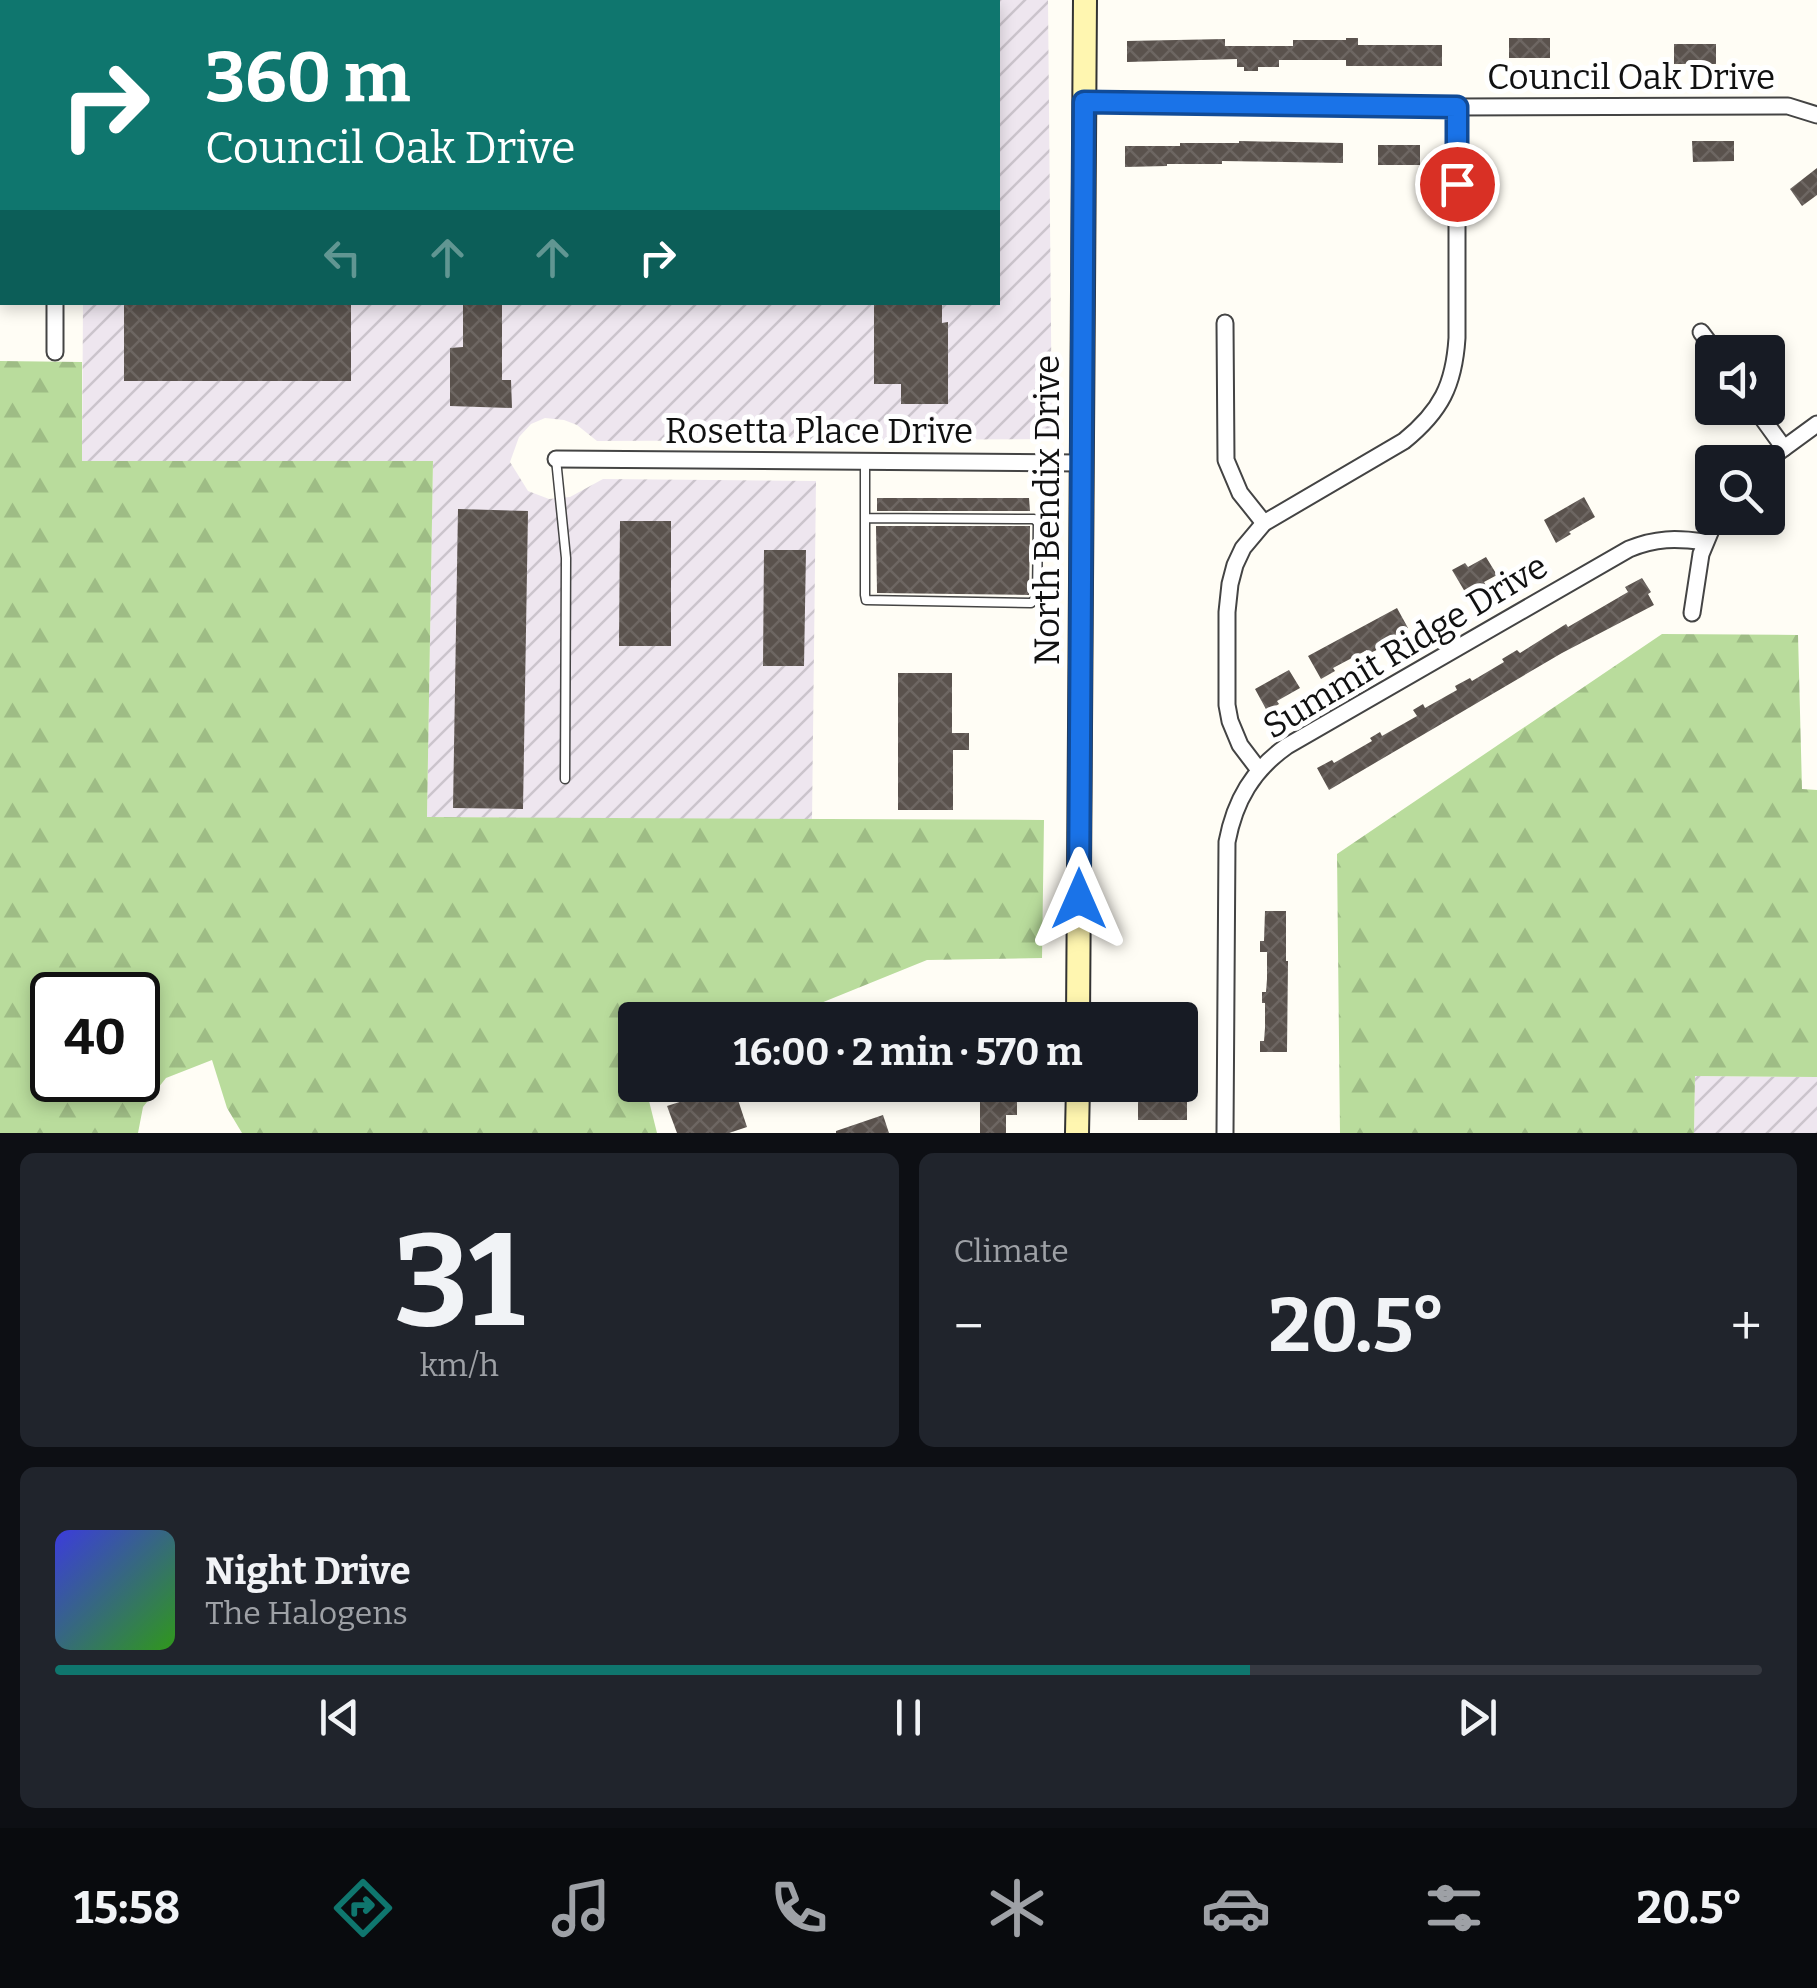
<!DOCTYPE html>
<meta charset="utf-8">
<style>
body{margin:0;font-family:Bitter,serif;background:#20242c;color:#f1f3f6;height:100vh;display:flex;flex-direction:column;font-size:38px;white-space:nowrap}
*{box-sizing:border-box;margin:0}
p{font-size:32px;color:#9ea1a6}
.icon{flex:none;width:55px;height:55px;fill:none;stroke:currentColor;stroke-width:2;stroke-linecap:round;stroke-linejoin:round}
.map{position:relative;height:1133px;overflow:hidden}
.sheet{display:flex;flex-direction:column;gap:20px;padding:20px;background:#0d0f14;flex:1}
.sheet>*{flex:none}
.banner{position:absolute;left:0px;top:0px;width:1000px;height:305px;box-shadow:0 5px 15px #0003;background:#0f766e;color:#fff;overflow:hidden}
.buttons{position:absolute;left:1695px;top:335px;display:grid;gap:20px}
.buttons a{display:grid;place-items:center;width:90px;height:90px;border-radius:10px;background:#171b24;box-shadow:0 5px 15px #0003;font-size:50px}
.speed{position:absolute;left:30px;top:972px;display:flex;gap:20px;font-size:50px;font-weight:700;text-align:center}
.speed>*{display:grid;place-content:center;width:130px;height:130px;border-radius:50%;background:#171b24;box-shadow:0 5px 15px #0003;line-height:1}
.speed .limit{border:5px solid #111;border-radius:15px;background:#fff;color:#111}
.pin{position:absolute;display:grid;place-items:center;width:85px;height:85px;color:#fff;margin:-42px;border:5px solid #fff;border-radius:50%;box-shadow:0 2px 10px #0007}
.me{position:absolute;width:110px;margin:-55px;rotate:0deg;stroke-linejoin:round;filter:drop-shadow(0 0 8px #0008)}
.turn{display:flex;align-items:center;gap:35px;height:210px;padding:0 40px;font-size:45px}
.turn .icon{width:130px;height:130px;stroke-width:2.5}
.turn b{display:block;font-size:70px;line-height:85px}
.lanes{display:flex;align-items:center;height:95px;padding:0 40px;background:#0003;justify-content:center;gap:50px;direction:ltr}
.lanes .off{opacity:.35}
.big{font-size:75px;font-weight:700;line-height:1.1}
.sheet .tile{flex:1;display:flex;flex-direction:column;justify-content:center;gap:15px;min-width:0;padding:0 35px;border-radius:15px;background:#20242c}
.sheet .dial{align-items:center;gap:0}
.dial b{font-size:130px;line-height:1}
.song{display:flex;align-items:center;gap:30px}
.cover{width:120px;height:120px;border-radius:15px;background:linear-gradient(135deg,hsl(240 70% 55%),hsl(110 70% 35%))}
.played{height:10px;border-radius:5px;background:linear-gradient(90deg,#0f766e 70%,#363941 70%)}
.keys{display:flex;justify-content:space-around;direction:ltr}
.heat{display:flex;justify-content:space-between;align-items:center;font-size:55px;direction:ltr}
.sheet .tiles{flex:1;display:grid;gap:20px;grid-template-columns:1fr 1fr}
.tile:last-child{grid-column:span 2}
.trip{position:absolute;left:618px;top:1002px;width:580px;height:100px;border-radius:10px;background:#171b24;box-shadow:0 5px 15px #0003;font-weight:700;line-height:100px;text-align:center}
.tab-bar{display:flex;height:160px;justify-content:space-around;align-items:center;background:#090b0e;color:#9ea1a6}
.tab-bar .icon{width:70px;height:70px}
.tab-bar .current{color:#0f766e}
.tab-bar b{font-size:45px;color:#f1f3f6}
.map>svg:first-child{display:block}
</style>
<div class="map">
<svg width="1817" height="1133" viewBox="0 0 1817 1133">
<defs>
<pattern id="industrial-furrows" width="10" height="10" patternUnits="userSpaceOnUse" patternTransform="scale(2.5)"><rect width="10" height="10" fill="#eee6ef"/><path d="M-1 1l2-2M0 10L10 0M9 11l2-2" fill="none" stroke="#cbc4cc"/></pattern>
<pattern id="forest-firs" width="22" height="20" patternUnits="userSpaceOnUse" patternTransform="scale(2.5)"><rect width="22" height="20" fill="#b9dc9c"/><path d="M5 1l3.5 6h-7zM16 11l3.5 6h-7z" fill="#9ebc85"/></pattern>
<pattern id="building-cross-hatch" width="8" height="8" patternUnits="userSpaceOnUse" patternTransform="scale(2.5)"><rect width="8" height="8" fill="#5a524d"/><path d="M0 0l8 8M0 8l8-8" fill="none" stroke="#6d6662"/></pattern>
</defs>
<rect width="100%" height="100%" fill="#fffdf5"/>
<g fill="url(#industrial-furrows)">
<path d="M627,0H1048L1052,439L597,441L577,425L564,420L545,418L531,424L519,437L510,462L528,491L549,499L570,497L603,479L816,481L812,820L427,817L433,461H82L83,303L998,302V2H627Z"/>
<path d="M1695,1076L1817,1077V1133H1694Z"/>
</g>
<g fill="url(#forest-firs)" fill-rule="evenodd">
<path d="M0,361L82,362V461H433L427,817L1044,820L1042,958L927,960L779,1020H635V1085H645L657,1133H242L227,1108L212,1060L166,1078L143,1107L138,1133H0ZM52,995H138V1080H52Z"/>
<path d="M1662,634L1798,635L1802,789L1817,790V1077L1695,1076L1694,1133H1340L1337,854Z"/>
</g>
<g fill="url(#building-cross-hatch)">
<path d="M1346,38H1358V45H1442V66H1346V60H1279V67H1258V71H1244V67H1237V59L1127,62V41L1225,39V46H1293V40H1346Z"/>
<rect x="1509" y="38" width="41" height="20"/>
<rect x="1674" y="44" width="42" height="20"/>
<path d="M1239,141L1343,143V163L1222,161V164H1167V166L1125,167V146H1180V143H1239Z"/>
<path d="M1692,141H1734V161L1693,162Z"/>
<rect x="1378" y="145" width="42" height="20"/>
<path d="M1817,168V195L1802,206L1790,189Z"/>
<rect x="124" y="302" width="227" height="79"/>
<path d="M463,302H502V380H511L512,408L450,406V348L463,347Z"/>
<path d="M874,302H942V323L948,322V404H901V384H874Z"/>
<path d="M1584,497L1595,517L1569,532L1571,534L1556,543L1544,520Z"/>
<path d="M877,498H1029L1030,511H877Z"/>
<path d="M458,509L528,511L523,809L453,808Z"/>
<path d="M620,521H671V646H619Z"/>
<path d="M876,526H1030L1029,595L877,593Z"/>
<path d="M764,550H806L804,666H763Z"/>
<path d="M1486,557L1497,575L1484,582L1487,587L1468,597L1452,570L1465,563L1468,567Z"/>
<path d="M1642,578L1651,592L1648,594L1654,605L1562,653L1329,790L1317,768L1332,760L1334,763L1372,741L1370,738L1380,732L1382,736L1417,716L1413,710L1423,704L1425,708L1457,690L1455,686L1470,678L1472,681L1504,662L1502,659L1517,650L1520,653L1566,624L1568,627L1628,592L1625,587Z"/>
<path d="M1397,608L1408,628L1382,643L1384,646L1369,654L1367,650L1333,668L1335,671L1321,679L1308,656Z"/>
<path d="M1289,670L1300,688L1277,701L1279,704L1267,711L1255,689Z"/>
<path d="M898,673H952V733H969V750H953V810H898Z"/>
<path d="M1265,911H1286V961H1288L1287,1052H1260V1041H1264L1265,1028V1003H1262V992H1266L1267,979V952H1260V941H1264Z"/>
<path d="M733,1085L747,1127L729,1133H677L667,1106Z"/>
<path d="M980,1085H1017V1115H1006V1133H980Z"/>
<path d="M1150,1091H1162V1097H1187V1120H1138V1097H1150Z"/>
<path d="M883,1115L889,1133H836V1131Z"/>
</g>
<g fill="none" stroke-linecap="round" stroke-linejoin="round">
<g stroke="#444" stroke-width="11">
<g id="lane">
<path d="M556,459L566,558L565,779"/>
<path d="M865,461V595L866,600L1031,603L1037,598L1038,523L1034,519L865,518"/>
</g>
</g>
<g stroke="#444" stroke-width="19">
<g id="street">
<path d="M42,2V0"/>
<path d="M69,2V0"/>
<path d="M1084,102L1457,107L1788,106L1817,115"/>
<path d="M1225,323L1226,460L1240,493L1264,523"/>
<path d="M1701,332L1716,352"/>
<path d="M55,352V302"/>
<path d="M1755,408L1784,448"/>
<path d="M556,459L1082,463"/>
<path d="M1765,462L1817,424"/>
<path d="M1692,613L1701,554L1716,518"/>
<path d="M1259,770L1240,745L1230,721L1227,705V612L1230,584L1235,565L1243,548L1264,523L1404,441C1441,411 1454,385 1457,338V107"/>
<path d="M1225,1133L1227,842C1235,800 1253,770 1287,746L1629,549C1656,538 1676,538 1704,542"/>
</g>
</g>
<g stroke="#333" stroke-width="26">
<g id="secondary">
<path d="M1078,1020L1085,0"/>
<path d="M1077,1133L1078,1085"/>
</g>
</g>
<use href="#lane" stroke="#fff" stroke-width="8"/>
<use href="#street" stroke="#fff" stroke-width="15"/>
<use href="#secondary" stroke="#fff6b0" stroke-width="22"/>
</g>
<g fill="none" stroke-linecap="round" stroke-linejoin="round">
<g stroke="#114b97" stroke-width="25">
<path id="route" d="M1079,899L1084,102L1457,107V184"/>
</g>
<use href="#route" stroke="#1a73e8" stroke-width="18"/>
</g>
<g text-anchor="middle" stroke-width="10" stroke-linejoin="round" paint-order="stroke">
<g font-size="35" fill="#111" stroke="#fff">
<text x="1631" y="89">Council Oak Drive</text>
<text x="819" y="443">Rosetta Place Drive</text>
<text transform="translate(1047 510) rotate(-90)" y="12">North Bendix Drive</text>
<text transform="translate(1405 646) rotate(-31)" y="12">Summit Ridge Drive</text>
</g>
</g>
</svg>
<div class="buttons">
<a><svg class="icon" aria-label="sound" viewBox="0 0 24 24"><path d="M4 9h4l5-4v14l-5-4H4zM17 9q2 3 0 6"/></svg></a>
<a><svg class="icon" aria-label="search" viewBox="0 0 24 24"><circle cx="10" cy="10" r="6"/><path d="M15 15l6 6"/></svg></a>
</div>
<div class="speed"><div class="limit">40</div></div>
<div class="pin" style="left:1457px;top:184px;background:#d93025"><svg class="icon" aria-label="arrive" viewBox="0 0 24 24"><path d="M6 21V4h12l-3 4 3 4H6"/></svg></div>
<svg class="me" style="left:1079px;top:899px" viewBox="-20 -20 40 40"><path d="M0-17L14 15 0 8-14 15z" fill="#1a73e8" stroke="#fff" stroke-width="4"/></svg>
<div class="trip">16:00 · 2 min · 570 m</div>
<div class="banner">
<div class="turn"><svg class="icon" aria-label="right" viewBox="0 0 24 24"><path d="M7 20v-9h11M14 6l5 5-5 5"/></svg><div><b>360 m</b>Council Oak Drive</div></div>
<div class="lanes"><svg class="icon off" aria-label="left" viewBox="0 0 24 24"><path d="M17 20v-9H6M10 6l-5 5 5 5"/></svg><svg class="icon off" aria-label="ahead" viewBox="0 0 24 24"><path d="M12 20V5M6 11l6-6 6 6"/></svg><svg class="icon off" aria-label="ahead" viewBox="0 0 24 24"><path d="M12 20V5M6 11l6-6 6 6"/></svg><svg class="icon" aria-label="right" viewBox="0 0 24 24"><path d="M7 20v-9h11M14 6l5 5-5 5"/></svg></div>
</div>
</div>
<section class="sheet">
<div class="tiles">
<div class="tile dial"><b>31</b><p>km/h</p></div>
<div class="tile"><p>Climate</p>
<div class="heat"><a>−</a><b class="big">20.5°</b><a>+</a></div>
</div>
<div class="tile">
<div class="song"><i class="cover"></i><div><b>Night Drive</b><p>The Halogens</p></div></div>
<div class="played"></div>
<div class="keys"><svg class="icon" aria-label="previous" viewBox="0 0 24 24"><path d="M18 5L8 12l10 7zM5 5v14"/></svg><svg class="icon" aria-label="pause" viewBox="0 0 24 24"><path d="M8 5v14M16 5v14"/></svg><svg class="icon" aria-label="next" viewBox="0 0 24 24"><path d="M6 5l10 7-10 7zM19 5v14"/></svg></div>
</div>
</div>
</section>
<nav class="tab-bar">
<b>15:58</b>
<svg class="icon current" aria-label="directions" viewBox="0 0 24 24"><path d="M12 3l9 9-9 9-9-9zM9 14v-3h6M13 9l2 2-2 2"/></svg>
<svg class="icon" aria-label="music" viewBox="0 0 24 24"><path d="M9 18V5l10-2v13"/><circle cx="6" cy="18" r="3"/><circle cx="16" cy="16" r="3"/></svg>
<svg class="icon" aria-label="phone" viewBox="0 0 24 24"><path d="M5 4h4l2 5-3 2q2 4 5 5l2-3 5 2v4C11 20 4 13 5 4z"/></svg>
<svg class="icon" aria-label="climate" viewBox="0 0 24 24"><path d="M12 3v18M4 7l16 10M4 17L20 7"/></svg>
<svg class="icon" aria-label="car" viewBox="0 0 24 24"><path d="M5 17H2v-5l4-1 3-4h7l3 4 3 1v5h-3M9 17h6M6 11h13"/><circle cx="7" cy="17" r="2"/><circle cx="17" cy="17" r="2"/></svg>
<svg class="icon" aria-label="filters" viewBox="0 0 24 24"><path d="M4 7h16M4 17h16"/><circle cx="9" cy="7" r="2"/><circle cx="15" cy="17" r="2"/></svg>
<b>20.5°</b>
</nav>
